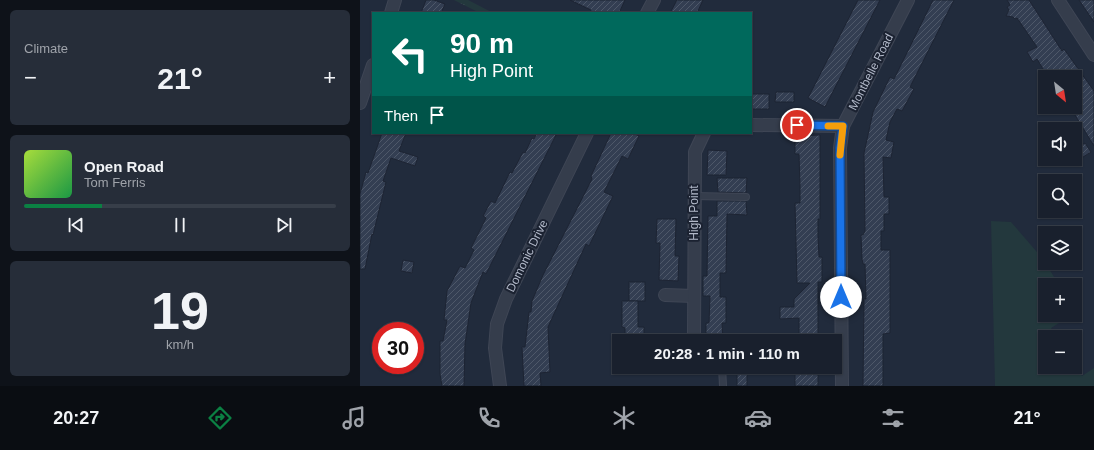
<!DOCTYPE html>
<meta charset="utf-8">
<style>
body{margin:0;font-family:Helvetica,sans-serif;background:#262d39;color:#f1f3f6;height:100vh;display:flex;flex-direction:column;font-size:15px;white-space:nowrap}
*{box-sizing:border-box;margin:0}
p{font-size:13px;color:#9fa3aa}
.icon{flex:none;width:22px;height:22px;fill:none;stroke:currentColor;stroke-width:2;stroke-linecap:round;stroke-linejoin:round}
.map{position:relative;flex:1;overflow:hidden}
.panel{display:flex;flex-direction:column;gap:10px;padding:10px;background:#0e1219;width:360px}
.panel>*{flex:none}
.hud{position:absolute;left:12px;top:12px;width:380px;height:122px;border-radius:0px;box-shadow:0 1px 3px #0004,0 0 0 1px #373e49;background:#00695c;color:#fff;overflow:hidden}
.needle{width:26px;rotate:150deg}
.buttons{position:absolute;left:678px;top:70px;display:grid;gap:8px}
.buttons a{display:grid;place-items:center;width:44px;height:44px;border-radius:0px;background:#19202d;box-shadow:0 1px 3px #0004,0 0 0 1px #373e49;font-size:20px}
.speed{position:absolute;left:12px;top:322px;display:flex;gap:8px;font-size:20px;font-weight:700;text-align:center}
.speed>*{display:grid;place-content:center;width:52px;height:52px;border-radius:50%;background:#19202d;box-shadow:0 1px 3px #0004,0 0 0 1px #373e49;line-height:1}
.speed .limit{border:6px solid #d22;background:#fff;color:#111}
.pin{position:absolute;display:grid;place-items:center;width:34px;height:34px;color:#fff;margin:-17px;border:2px solid #fff;border-radius:50%;box-shadow:0 1px 4px #0007}
.me{position:absolute;width:44px;margin:-22px;rotate:0deg;stroke-linejoin:round;filter:drop-shadow(0 0 3px #0008)}
.turn{display:flex;align-items:center;gap:14px;height:84px;padding:0 12px;font-size:18px}
.turn .icon{width:52px;height:52px;stroke-width:2.5}
.turn b{display:block;font-size:28px;line-height:34px}
.then{display:flex;align-items:center;height:38px;padding:0 12px;background:#0003;gap:8px;font-size:15px}
.big{font-size:30px;font-weight:700;line-height:1.1}
.panel .tile{flex:1;display:flex;flex-direction:column;justify-content:center;gap:6px;min-width:0;padding:0 14px;border-radius:6px;background:#262d39}
.panel .dial{align-items:center;gap:0}
.dial b{font-size:52px;line-height:1}
.song{display:flex;align-items:center;gap:12px}
.cover{width:48px;height:48px;border-radius:6px;background:linear-gradient(135deg,hsl(80 70% 55%),hsl(140 70% 35%))}
.played{height:4px;border-radius:2px;background:linear-gradient(90deg,#0b8043 25%,#373e49 25%)}
.keys{display:flex;justify-content:space-around;direction:ltr}
.heat{display:flex;justify-content:space-between;align-items:center;font-size:22px;direction:ltr}
.trip{position:absolute;left:252px;top:334px;width:230px;height:40px;border-radius:0px;background:#19202d;box-shadow:0 1px 3px #0004,0 0 0 1px #373e49;font-weight:700;line-height:40px;text-align:center}
.menu{display:flex;height:64px;justify-content:space-around;align-items:center;background:#0a0d12;color:#9fa3aa}
.menu .icon{width:28px;height:28px}
.menu .current{color:#0b8043}
.menu b{font-size:18px;color:#f1f3f6}
main{display:flex;flex:1;min-height:0}
.map>svg:first-child{display:block}
</style>
<main>
<section class="panel">
<div class="tile"><p>Climate</p>
<div class="heat"><a>−</a><b class="big">21°</b><a>+</a></div>
</div>
<div class="tile">
<div class="song"><i class="cover"></i><div><b>Open Road</b><p>Tom Ferris</p></div></div>
<div class="played"></div>
<div class="keys"><svg class="icon" aria-label="previous" viewBox="0 0 24 24"><path d="M18 5L8 12l10 7zM5 5v14"/></svg><svg class="icon" aria-label="pause" viewBox="0 0 24 24"><path d="M8 5v14M16 5v14"/></svg><svg class="icon" aria-label="next" viewBox="0 0 24 24"><path d="M6 5l10 7-10 7zM19 5v14"/></svg></div>
</div>
<div class="tile dial"><b>19</b><p>km/h</p></div>
</section>
<div class="map">
<svg width="734" height="386" viewBox="0 0 734 386">
<defs>
<pattern id="grass-tufts" width="24" height="20" patternUnits="userSpaceOnUse"><rect width="24" height="20" fill="#23383d"/><path d="M3 7l-1-3M5 7V3M7 7l1-3M15 17l-1-3M17 17v-4M19 17l1-3" fill="none" stroke="#415358"/></pattern>
<pattern id="building-hatch" width="6" height="6" patternUnits="userSpaceOnUse"><rect width="6" height="6" fill="#333e52"/><path d="M-1 1l2-2M0 6l6-6M5 7l2-2" fill="none" stroke="#4e5869"/></pattern>
</defs>
<rect width="100%" height="100%" fill="#212b3c"/>
<path fill="url(#grass-tufts)" d="M94,0H108L133,13H120Z"/>
<path fill="#23383d" d="M631,221L651,222L683,259L699,285H685V315H712L691,328L697,337H685V367H715V365L722,376L734,368V386H635Z"/>
<g fill="url(#building-hatch)" stroke="#1d2433">
<path d="M66,0H74L85,4L81,13H61Z"/>
<path d="M210,0H265L259,13H230L231,10Z"/>
<path d="M317,0H343L337,13H310Z"/>
<path d="M498,0H520L465,107L448,98Z"/>
<path d="M573,0H594L550,87L554,89L542,111L537,109L530,122L526,140L534,142L531,158L523,157L524,197H529V214H524V231H521V250H530V333L523,334V386H503L504,299H506L505,264H503L502,259L501,235H503L505,231L504,153L513,112L530,77L534,79Z"/>
<path d="M647,0H669L702,51L704,49L734,91V146L715,115V77H688L677,59L673,62L667,52L677,47L657,18L655,19L653,17L646,16L649,10L647,7L650,5Z"/>
<path d="M719,0H734V22Z"/>
<path d="M416,92H434V102H415Z"/>
<rect x="391" y="94" width="18" height="15"/>
<path d="M22,133H46L39,151L58,157L55,166L31,158L23,181L26,182L13,235L12,234L5,269H0V194L6,172L8,173Z"/>
<path d="M177,133H197L126,274L123,272L111,303L105,344L104,386H82L80,374V341H83L87,320H84L87,291L100,266L105,268L114,250L111,248L126,218L123,216L131,201L135,203L150,172L152,173L163,152L165,153L172,138L174,139Z"/>
<path d="M251,133H273L279,136L268,159L262,156L244,192L253,196L229,246L226,244L188,327L190,372L180,373L181,386H164L162,347H165L169,312H171L172,301L183,275L232,179L231,176Z"/>
<path d="M460,135V219H458V236L459,257H462V282H458V339H456V341H444V340H439V318L420,319V307H434V299L450,283H437L435,203H440V187L439,154H435V136Z"/>
<path d="M725,143L731,152L720,159L715,149Z"/>
<path d="M348,150L367,151L366,175H347Z"/>
<path d="M357,178H387L386,193L358,192Z"/>
<path d="M357,201H386L387,215L367,214L366,273H360V297H366V323H362L363,341H346V323H349L350,296H343V276H347L348,216H357Z"/>
<path d="M297,219H316L315,256H319L318,281L299,280L300,243H296Z"/>
<path d="M43,260L54,262L52,273L41,271Z"/>
<rect x="269" y="282" width="16" height="19"/>
<path d="M262,301H278V327H284V341H274V336H265V328L262,327Z"/>
<rect x="377" y="367" width="10" height="19"/>
<rect x="435" y="367" width="23" height="19"/>
</g>
<g fill="none" stroke-linecap="round" stroke-linejoin="round">
<g stroke="#3f4655" stroke-width="8">
<g id="service">
<path d="M334,196L386,197"/>
<path d="M362,367L363,386"/>
</g>
</g>
<g stroke="#3f4655" stroke-width="14">
<g id="minor">
<path d="M698,0L734,55"/>
<path d="M31,13L35,0"/>
<path d="M287,13L294,0"/>
<path d="M0,103L13,65"/>
<path d="M391,125L483,126"/>
<path d="M305,295L334,296"/>
<path d="M334,339L335,152L344,133"/>
<path d="M140,386L135,348L137,324L146,299L227,133"/>
<path d="M482,386L480,148L483,126L548,0"/>
</g>
</g>
<use href="#service" stroke="#353d4c" stroke-width="6"/>
<use href="#minor" stroke="#353d4c" stroke-width="12"/>
</g>
<g fill="none" stroke-linecap="round" stroke-linejoin="round">
<g stroke="#114b97" stroke-width="10">
<path id="route" d="M437,125L483,126L480,148L481,297"/>
</g>
<use href="#route" stroke="#1a73e8" stroke-width="7"/>
<path stroke="#f59e0b" stroke-width="7" d="M468,126H483L480,155"/>
</g>
<g text-anchor="middle" stroke-width="4" stroke-linejoin="round" paint-order="stroke">
<g font-size="12" fill="#b1b8c8" stroke="#1b2231">
<text transform="translate(511 72) rotate(-63)" y="4">Montbelle Road</text>
<text transform="translate(334 213) rotate(-90)" y="4">High Point</text>
<text transform="translate(167 256) rotate(-64)" y="4">Domonic Drive</text>
</g>
</g>
</svg>
<div class="buttons">
<a><svg class="needle" viewBox="-14 -14 28 28"><path d="M0-13l5 13h-10z" fill="#e53935"/><path d="M0 13l5-13h-10z" fill="#9fa3aa"/></svg></a>
<a><svg class="icon" aria-label="sound" viewBox="0 0 24 24"><path d="M4 9h4l5-4v14l-5-4H4zM17 9q2 3 0 6"/></svg></a>
<a><svg class="icon" aria-label="search" viewBox="0 0 24 24"><circle cx="10" cy="10" r="6"/><path d="M15 15l6 6"/></svg></a>
<a><svg class="icon" aria-label="layers" viewBox="0 0 24 24"><path d="M12 4l9 5-9 5-9-5zM3 14l9 5 9-5"/></svg></a>
<a>+</a>
<a>−</a>
</div>
<div class="speed"><div class="limit">30</div></div>
<div class="pin" style="left:437px;top:125px;background:#d93025"><svg class="icon" aria-label="arrive" viewBox="0 0 24 24"><path d="M6 21V4h12l-3 4 3 4H6"/></svg></div>
<svg class="me" style="left:481px;top:297px" viewBox="-20 -20 40 40"><circle r="19" fill="#fff"/><path d="M0-13L10 11 0 6-10 11z" fill="#1a73e8"/></svg>
<div class="trip">20:28 · 1 min · 110 m</div>
<div class="hud">
<div class="turn"><svg class="icon" aria-label="left" viewBox="0 0 24 24"><path d="M17 20v-9H6M10 6l-5 5 5 5"/></svg><div><b>90 m</b>High Point</div></div>
<div class="then">Then<svg class="icon" aria-label="arrive" viewBox="0 0 24 24"><path d="M6 21V4h12l-3 4 3 4H6"/></svg></div>
</div>
</div>
</main>
<nav class="menu">
<b>20:27</b>
<svg class="icon current" aria-label="directions" viewBox="0 0 24 24"><path d="M12 3l9 9-9 9-9-9zM9 14v-3h6M13 9l2 2-2 2"/></svg>
<svg class="icon" aria-label="music" viewBox="0 0 24 24"><path d="M9 18V5l10-2v13"/><circle cx="6" cy="18" r="3"/><circle cx="16" cy="16" r="3"/></svg>
<svg class="icon" aria-label="phone" viewBox="0 0 24 24"><path d="M5 4h4l2 5-3 2q2 4 5 5l2-3 5 2v4C11 20 4 13 5 4z"/></svg>
<svg class="icon" aria-label="climate" viewBox="0 0 24 24"><path d="M12 3v18M4 7l16 10M4 17L20 7"/></svg>
<svg class="icon" aria-label="car" viewBox="0 0 24 24"><path d="M5 17H2v-5l4-1 3-4h7l3 4 3 1v5h-3M9 17h6M6 11h13"/><circle cx="7" cy="17" r="2"/><circle cx="17" cy="17" r="2"/></svg>
<svg class="icon" aria-label="filters" viewBox="0 0 24 24"><path d="M4 7h16M4 17h16"/><circle cx="9" cy="7" r="2"/><circle cx="15" cy="17" r="2"/></svg>
<b>21°</b>
</nav>
